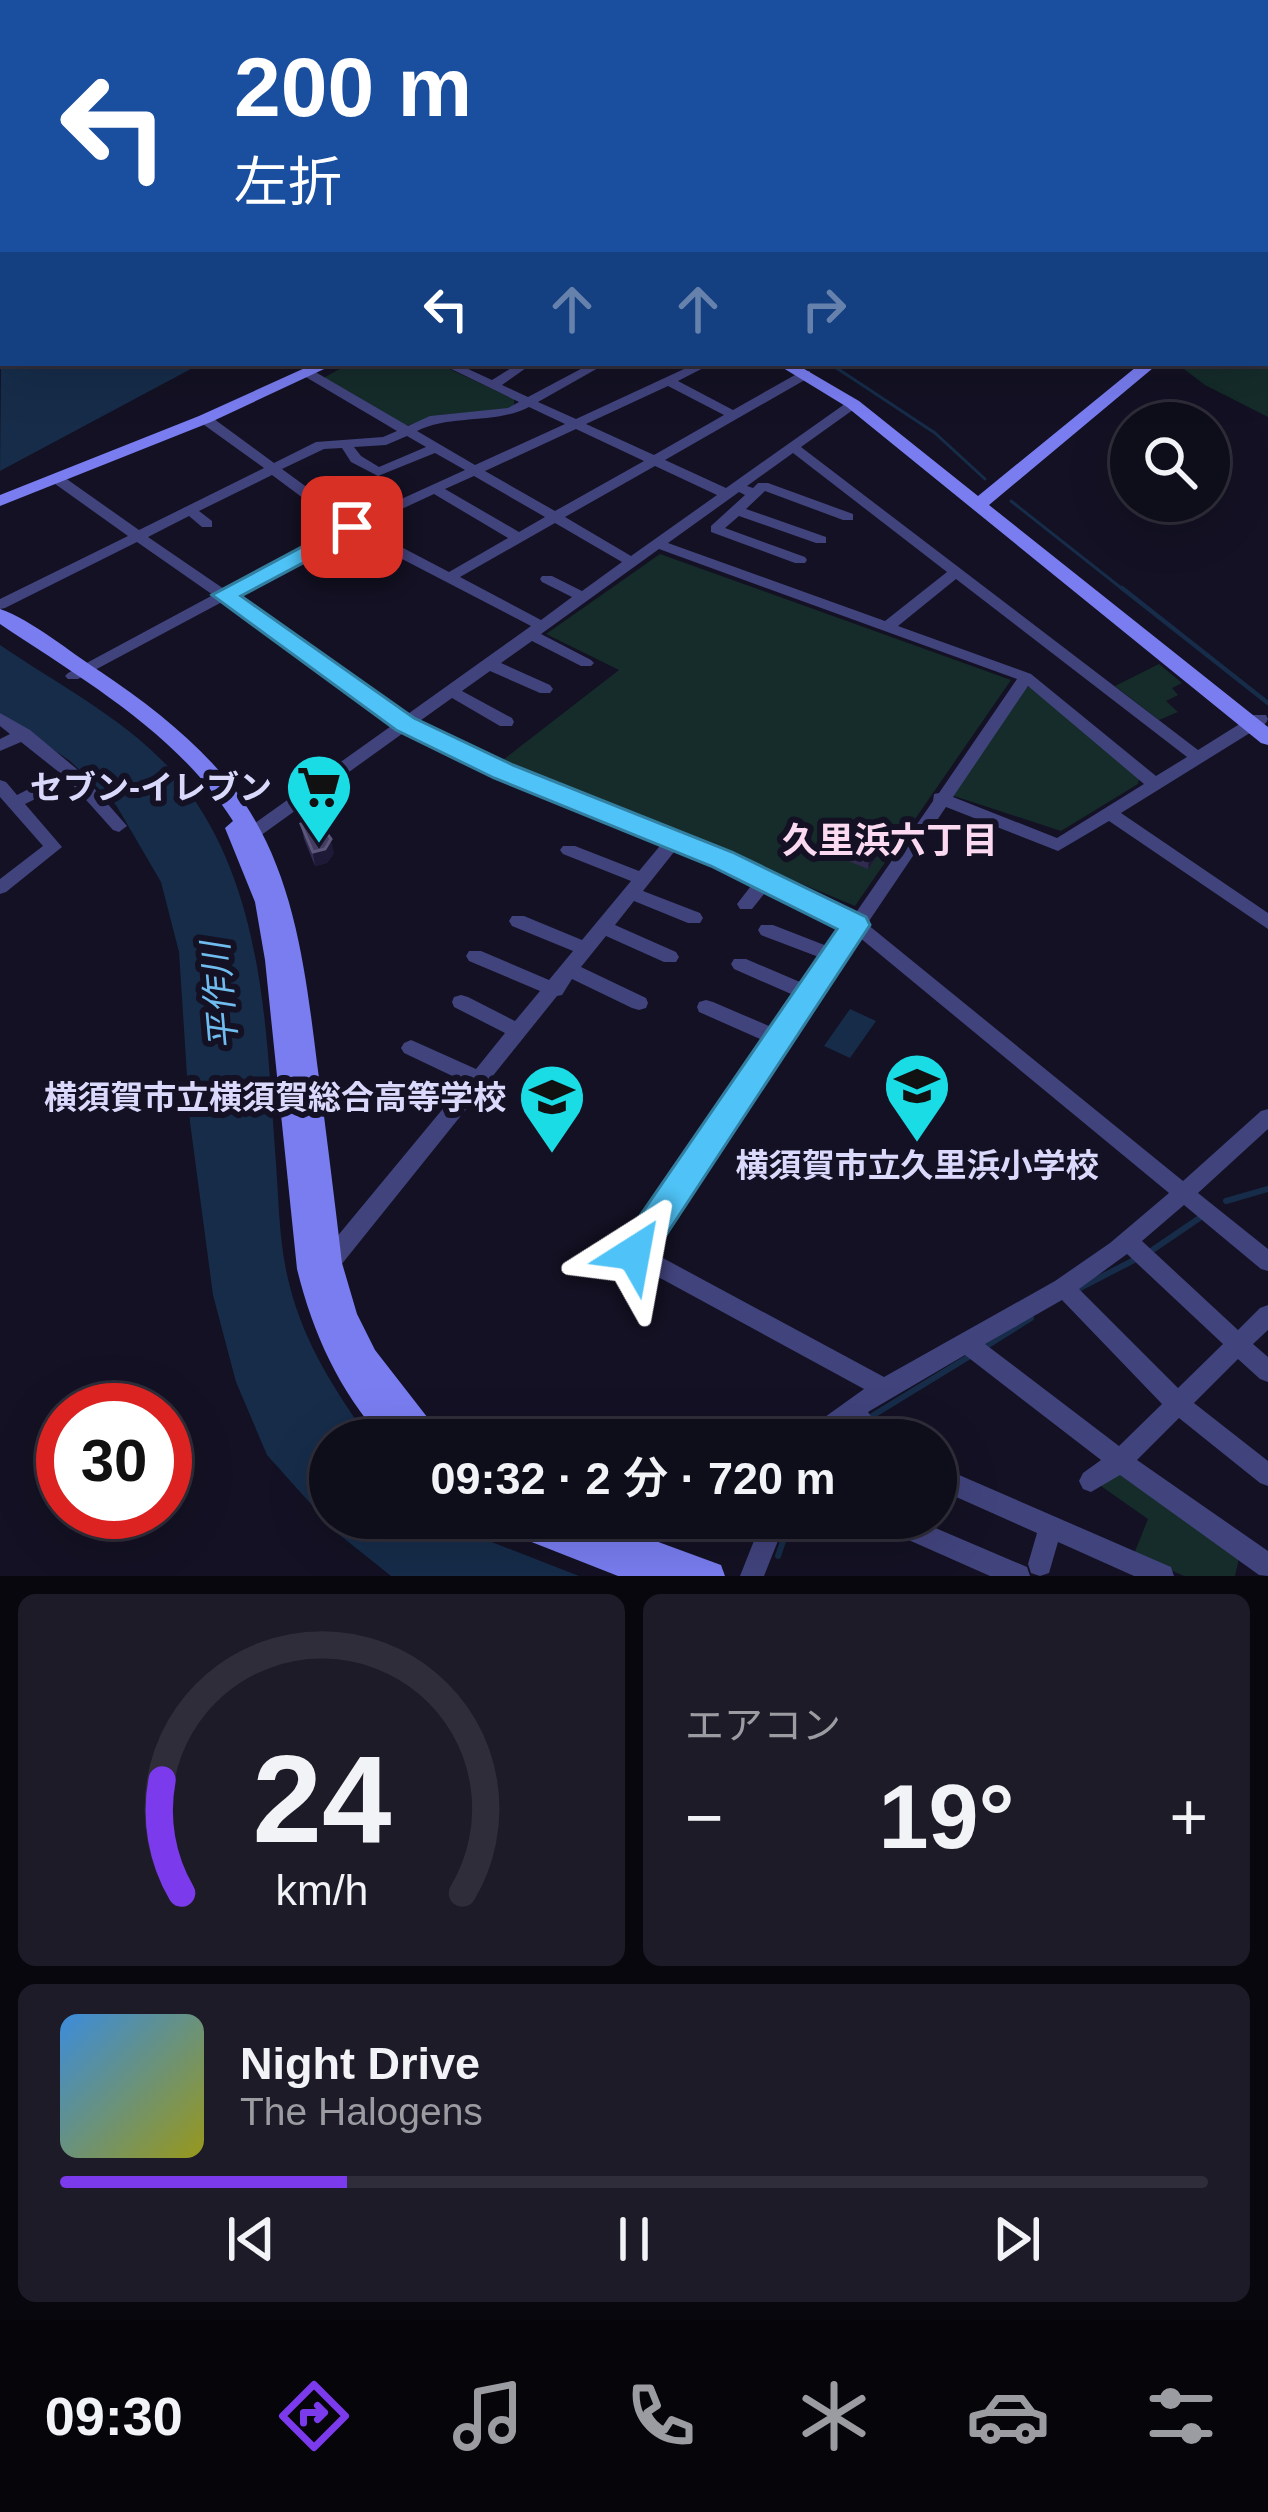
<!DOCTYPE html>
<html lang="ja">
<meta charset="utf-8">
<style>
body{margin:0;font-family:Arial,"Noto Sans JP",sans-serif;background:#1c1b27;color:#f1f3f6;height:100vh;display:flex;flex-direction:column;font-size:45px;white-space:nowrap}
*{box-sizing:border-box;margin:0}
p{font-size:39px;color:#9b9ca2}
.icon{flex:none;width:66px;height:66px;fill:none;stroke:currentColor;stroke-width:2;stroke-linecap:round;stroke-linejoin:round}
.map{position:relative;height:1576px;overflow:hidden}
.side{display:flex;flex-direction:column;gap:18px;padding:18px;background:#08070e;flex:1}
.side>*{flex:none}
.top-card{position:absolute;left:0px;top:0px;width:1269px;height:366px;box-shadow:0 12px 48px #0002,0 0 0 3px #2e2d39;background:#1a4fa0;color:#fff;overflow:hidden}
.fabs{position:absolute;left:1110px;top:402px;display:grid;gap:24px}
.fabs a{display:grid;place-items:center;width:120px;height:120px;border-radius:50%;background:#0e0d1a;box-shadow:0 12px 48px #0002,0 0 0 3px #2e2d39;font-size:60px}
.speed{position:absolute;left:36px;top:1383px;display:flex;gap:24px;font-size:60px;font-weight:700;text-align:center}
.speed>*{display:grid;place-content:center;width:156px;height:156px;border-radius:50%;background:#0e0d1a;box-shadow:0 12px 48px #0002,0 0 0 3px #2e2d39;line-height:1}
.speed .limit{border:18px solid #d22;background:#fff;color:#111}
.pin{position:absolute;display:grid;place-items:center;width:102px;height:102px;color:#fff;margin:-51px;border-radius:24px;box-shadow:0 6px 18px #0006}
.me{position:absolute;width:132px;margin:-66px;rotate:34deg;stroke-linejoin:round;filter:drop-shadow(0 0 9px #0008)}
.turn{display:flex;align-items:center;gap:42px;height:252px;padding:0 36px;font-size:54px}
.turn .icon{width:156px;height:156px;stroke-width:2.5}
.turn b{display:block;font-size:84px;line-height:102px}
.lanes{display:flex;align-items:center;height:114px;padding:0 36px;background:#0003;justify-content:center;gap:60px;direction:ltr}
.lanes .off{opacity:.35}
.big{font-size:90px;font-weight:600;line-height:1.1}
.side .card{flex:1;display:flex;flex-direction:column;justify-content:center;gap:18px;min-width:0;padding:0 42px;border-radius:18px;background:#1c1b27}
.side .dial{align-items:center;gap:0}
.dial svg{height:312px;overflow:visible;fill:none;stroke:#2e2d39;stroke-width:7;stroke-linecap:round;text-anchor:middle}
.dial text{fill:#f1f3f6;stroke:none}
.song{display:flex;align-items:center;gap:36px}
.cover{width:144px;height:144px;border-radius:18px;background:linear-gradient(135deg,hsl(210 70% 55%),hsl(60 70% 35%))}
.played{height:12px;border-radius:6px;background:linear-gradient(90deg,#7c3aed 25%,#2e2d39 25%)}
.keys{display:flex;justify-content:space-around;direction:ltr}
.heat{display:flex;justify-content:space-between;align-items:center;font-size:66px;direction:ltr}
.side .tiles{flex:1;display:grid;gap:18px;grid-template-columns:1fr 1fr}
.card:last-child{grid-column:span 2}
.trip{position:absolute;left:309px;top:1419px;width:648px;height:120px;border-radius:60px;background:#0e0d1a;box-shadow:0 12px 48px #0002,0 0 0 3px #2e2d39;font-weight:600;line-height:120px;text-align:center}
.dock{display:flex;height:192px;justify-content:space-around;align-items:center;background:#06050a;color:#9b9ca2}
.dock .icon{width:84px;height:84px}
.dock .current{color:#7c3aed}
.dock b{font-size:54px;color:#f1f3f6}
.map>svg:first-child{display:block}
</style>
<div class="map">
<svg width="1268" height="1576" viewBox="0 0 1268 1576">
<rect width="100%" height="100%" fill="#131123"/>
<g fill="#152c2a">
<path d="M1268,268V417L1205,385L1176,363H1266Z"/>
<path d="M351,363H437L514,399V408L442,415L406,426L323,378Z"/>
<path d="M660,554L1011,680L855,906L503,760L619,670L546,634Z"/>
<path d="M1159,664L1182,683L1172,688L1178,695L1166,701L1178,712L1159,720L1115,686Z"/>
<path d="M1024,687H1033L1139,778L1138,784L1061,831L954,796L952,791Z"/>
<path d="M1123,1471L1239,1558L1235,1576H1184L1134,1554L1148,1519L1098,1484Z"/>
</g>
<g fill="#162c49">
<path d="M3,145V363H202L0,471Z"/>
<path d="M0,645C60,686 137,725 182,783C263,886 266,1025 275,1150C279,1196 278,1242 290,1287C305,1345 336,1392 370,1440H330V1518H455L484,1539L579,1576H391L336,1532L267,1455L236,1382L213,1295L190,1122L179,952L161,882L116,805L70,761L0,713Z"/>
<path d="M850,1009L876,1021L850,1058L824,1046Z"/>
</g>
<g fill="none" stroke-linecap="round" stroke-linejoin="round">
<g stroke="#162c49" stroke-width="3">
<path d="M829,363L935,433L985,479"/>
<path d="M1011,501L1125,591"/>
</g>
<path stroke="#162c49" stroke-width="4.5" d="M1122,588L1268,703"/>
<g stroke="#162c49" stroke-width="6">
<path d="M1226,1201L1268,1189"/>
<path d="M1151,1251L1201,1217"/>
<path d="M1076,1290L1136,1259"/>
<path d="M985,1347L1031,1318"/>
<path d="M867,1419L970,1356"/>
<path d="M832,1440L857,1425"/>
<path d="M778,1556L791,1518"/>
</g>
<g fill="#41437d" fill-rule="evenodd">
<path d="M948,0H956L955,3H947Z"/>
<rect x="0" y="57" width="3" height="6"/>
<path d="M0,75L3,76V84L0,83Z"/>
<path d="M3,111V117L0,118V112Z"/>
<path d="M439,363H455L492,380L519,363H533L502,385L528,397L592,363H607L538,402L576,419L697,363H713L678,381L733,410L802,371H810V377L665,460L726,488L849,401H857V407L801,447L1198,750L1254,715H1266L1268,719L1266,723L1121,813L1268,913V929L1109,821L1058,851L946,807L867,924L1183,1181L1261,1111L1268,1109V1129L1198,1193L1268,1249V1271L1261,1269L1184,1205L1142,1241L1238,1330L1260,1308L1268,1305V1330L1253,1344L1268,1357V1382L1260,1379L1238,1359L1194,1403L1268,1461V1486L1260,1483L1179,1418L1137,1460L1268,1551V1576L1259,1575L1120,1475L1091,1492L1083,1489L1079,1481L1083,1473L1101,1460L965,1355L868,1412L888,1440H863L850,1424L830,1440H801L804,1432L864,1389L627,1260L623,1253L627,1246L767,1042L699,1012L697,1007L699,1002L706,1000L713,1002L776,1029L798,997L734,969L731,964L734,959H746L807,985L824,959L761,935L758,930L761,925H773L832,948L847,927L768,889L752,909H740L737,904L754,882L678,847L643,891L700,913L703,918L700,923H688L634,901L615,925L676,952L679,957L676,962H664L606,936L581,967L646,998L648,1003L646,1008L639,1010L632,1008L572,979L562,995L557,996L337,1270L329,1272L321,1270L318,1263L321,1256L465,1082L404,1053L401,1048L404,1043L411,1040L418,1043L476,1069L505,1033L454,1007L452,1002L454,997L461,995L468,997L515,1021L540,991L469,961L466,956L469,951H481L549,980L573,951L512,926L509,921L512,916H524L582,940L631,881L563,854L560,850L563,846H575L639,871L664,841L497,776L406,731L260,836H248L246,832L248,828L394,724L222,602L78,679H68L65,676L68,673L213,595L137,542L5,608L0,609V599L128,536L51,481V475H61L139,530L264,468L200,422V416H210L274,463L316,442L383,437L397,431L304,376V370H312L408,426L430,416L508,408L519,402ZM668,386L724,415L654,455L586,424ZM529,407L565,424L475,465L417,431C452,414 494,425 529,407ZM576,429L644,461L555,511L485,471ZM407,436L426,447L379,467L361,456L354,447L386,445ZM342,448L351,462L378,476L435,453L465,470L353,521L282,469L324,449ZM793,453L947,572L885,621L668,543L739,492L745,495L711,526V532L795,563H805L807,560L805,557L725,528L739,516L816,543H826V537L746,509L765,491L843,520H853V514L768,483H758L753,488L747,486ZM655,466L717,495L631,556L565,517ZM272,475L342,527L224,589L148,537L189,516L202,527H212V521L199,511ZM474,476L545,517L519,532L445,489ZM434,494L508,538L449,572L363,527ZM555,523L622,562L582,591L552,576H542L540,579L542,582L572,597L541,620L460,577ZM352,533L531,626L405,716L234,596ZM659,549L1017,679L939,793L934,794L933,801L855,914L681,835L509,768L417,723L452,698L500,726H512L514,722L512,718L462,691L490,671L540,693H550L553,689L550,685L501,663L532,641L581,666H591L594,663L591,660L541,634ZM956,579L1187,757L1156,776L1031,674L898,626ZM1028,686L1144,784L1057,838L953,797ZM859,937L1169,1193L1110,1243L1055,1281L884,1377L648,1250ZM1127,1254L1223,1344L1178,1388L1079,1289ZM1062,1300L1162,1404L1119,1446L985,1344Z"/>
<path d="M0,713L30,730L78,770L127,826L119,832L113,830L70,782L25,804L62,847L6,892L0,894V879L43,846L0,797V780L6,782L17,795L60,773L21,742L0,751V739L10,734L0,726Z"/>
<path d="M936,1465L1171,1567L1174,1576H1134L1058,1542L1049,1573L1040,1576L1031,1573L1028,1564L1037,1533L936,1488Z"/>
<path d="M763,1518H787L764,1576H740Z"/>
<path d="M873,1518H912L1027,1567L1030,1576H990L877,1526Z"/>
</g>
<g fill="#797df0" fill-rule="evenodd">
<path d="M394,0H459L464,3H399Z"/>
<rect x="489" y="0" width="12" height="3"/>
<path d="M316,363H337L211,422L0,506V495L199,416Z"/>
<path d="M775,363H794L859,401L978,496L1141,363H1159L989,505L1268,727V745L1261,743L847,407Z"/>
<path d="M0,609C32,620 71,653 101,672C149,704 196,741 232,786C294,865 305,967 317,1063C326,1129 334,1196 342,1263L357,1314L375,1350L445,1440H383C339,1390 313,1334 297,1269L265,960L255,902L225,828L233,821C177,733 85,681 0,624Z"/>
<path d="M492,1518H593L721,1565L725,1576H618L496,1528Z"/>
</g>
</g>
<g fill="#312c4f">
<path d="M301,824L334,853L327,863L315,866L304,839Z"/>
<path d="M884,838L883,848L868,869L838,857L839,847Z"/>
</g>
<g fill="#1d1936">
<path d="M884,838L883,848L868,869L869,859Z"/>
<path d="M331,839L334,853L327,863L315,866L313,852Z"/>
</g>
<g fill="#433e61" stroke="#5b567a" stroke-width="3">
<path d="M317,819L331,839L325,849L313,852L301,824Z"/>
<path d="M854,827L884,838L869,859L839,847Z"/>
</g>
<path fill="#4fc3f7" stroke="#337fa1" stroke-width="3" d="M352,520L361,522V532L241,596L414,718L513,765L732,852L866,917L870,925L647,1264L634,1268L622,1264L617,1253L622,1242L837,929L711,866L494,778L396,730L212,595Z"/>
<defs>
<g id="supermarket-pin" transform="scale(3.45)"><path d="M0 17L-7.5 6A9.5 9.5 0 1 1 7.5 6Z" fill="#1adce5" stroke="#131123"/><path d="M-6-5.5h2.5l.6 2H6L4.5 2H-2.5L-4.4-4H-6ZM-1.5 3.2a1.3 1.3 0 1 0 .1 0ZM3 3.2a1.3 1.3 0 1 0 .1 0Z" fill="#111"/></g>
<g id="school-pin" transform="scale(3.45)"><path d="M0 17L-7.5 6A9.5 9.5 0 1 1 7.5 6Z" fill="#1adce5" stroke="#131123"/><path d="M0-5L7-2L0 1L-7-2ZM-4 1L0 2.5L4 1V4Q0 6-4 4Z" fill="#111"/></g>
</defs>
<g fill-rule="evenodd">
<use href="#supermarket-pin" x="319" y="787"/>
<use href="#school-pin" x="917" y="1086"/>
<use href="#school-pin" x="552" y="1097"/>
</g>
<g text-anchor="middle" stroke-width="12" stroke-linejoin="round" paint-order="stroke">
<g font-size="33" font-weight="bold" fill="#dad8fb" stroke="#131123" text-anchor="end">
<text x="272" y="799">セブン-イレブン</text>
<text x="506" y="1109">横須賀市立横須賀総合高等学校</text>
<text x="917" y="1177" text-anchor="middle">横須賀市立久里浜小学校</text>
</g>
<g font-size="36" font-weight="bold" fill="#fbd9f1" stroke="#131123">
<text x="890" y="853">久里浜六丁目</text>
</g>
<g font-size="36" font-style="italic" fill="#71bcef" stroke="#131123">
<text transform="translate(219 996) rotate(-95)" y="13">平作川</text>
</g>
</g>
</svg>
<div class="fabs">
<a><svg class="icon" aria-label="search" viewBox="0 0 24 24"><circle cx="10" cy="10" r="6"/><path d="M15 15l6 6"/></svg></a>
</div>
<div class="speed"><div class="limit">30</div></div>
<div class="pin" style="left:352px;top:527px;background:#d93025"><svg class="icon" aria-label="arrive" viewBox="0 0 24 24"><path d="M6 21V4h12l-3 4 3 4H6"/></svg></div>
<svg class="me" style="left:634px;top:1253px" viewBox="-20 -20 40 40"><path d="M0-17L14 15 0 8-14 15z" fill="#4fc3f7" stroke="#fff" stroke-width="4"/></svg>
<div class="trip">09:32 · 2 分 · 720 m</div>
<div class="top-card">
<div class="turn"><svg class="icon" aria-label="left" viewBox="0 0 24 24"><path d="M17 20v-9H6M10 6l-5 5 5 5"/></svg><div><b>200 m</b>左折</div></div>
<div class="lanes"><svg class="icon" aria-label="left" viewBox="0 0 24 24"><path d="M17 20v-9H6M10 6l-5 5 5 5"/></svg><svg class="icon off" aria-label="ahead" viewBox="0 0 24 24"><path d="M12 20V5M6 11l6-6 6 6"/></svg><svg class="icon off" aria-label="ahead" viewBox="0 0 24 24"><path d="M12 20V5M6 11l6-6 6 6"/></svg><svg class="icon off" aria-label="right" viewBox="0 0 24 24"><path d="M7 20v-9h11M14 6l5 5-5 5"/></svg></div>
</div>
</div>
<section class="side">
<div class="tiles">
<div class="card dial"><svg viewBox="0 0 100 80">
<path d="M14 69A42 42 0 1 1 86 69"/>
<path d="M14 69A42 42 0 0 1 9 40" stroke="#7c3aed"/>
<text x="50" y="56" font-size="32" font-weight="700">24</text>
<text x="50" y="72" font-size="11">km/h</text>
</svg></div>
<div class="card"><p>エアコン</p>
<div class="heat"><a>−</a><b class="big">19°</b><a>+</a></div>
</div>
<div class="card">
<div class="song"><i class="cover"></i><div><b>Night Drive</b><p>The Halogens</p></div></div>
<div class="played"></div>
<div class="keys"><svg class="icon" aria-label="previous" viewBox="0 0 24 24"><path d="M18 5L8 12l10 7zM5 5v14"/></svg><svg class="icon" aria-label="pause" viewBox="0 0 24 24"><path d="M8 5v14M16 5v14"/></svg><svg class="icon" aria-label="next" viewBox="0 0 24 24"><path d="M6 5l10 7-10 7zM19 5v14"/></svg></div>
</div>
</div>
</section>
<nav class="dock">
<b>09:30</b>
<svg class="icon current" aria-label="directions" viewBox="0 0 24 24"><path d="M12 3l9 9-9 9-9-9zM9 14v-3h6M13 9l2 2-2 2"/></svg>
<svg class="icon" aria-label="music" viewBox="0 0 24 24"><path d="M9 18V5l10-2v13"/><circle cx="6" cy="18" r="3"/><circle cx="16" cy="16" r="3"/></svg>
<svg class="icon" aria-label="phone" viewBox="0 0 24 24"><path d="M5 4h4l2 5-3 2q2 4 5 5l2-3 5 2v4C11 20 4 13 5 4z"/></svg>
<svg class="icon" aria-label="climate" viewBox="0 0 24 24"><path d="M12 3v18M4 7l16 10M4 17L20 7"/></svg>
<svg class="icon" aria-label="car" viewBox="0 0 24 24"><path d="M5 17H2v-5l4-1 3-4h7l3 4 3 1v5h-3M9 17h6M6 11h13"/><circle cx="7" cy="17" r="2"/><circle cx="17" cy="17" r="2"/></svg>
<svg class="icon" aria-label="filters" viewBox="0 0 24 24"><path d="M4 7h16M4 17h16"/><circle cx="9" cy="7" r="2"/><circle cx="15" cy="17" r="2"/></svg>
</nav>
